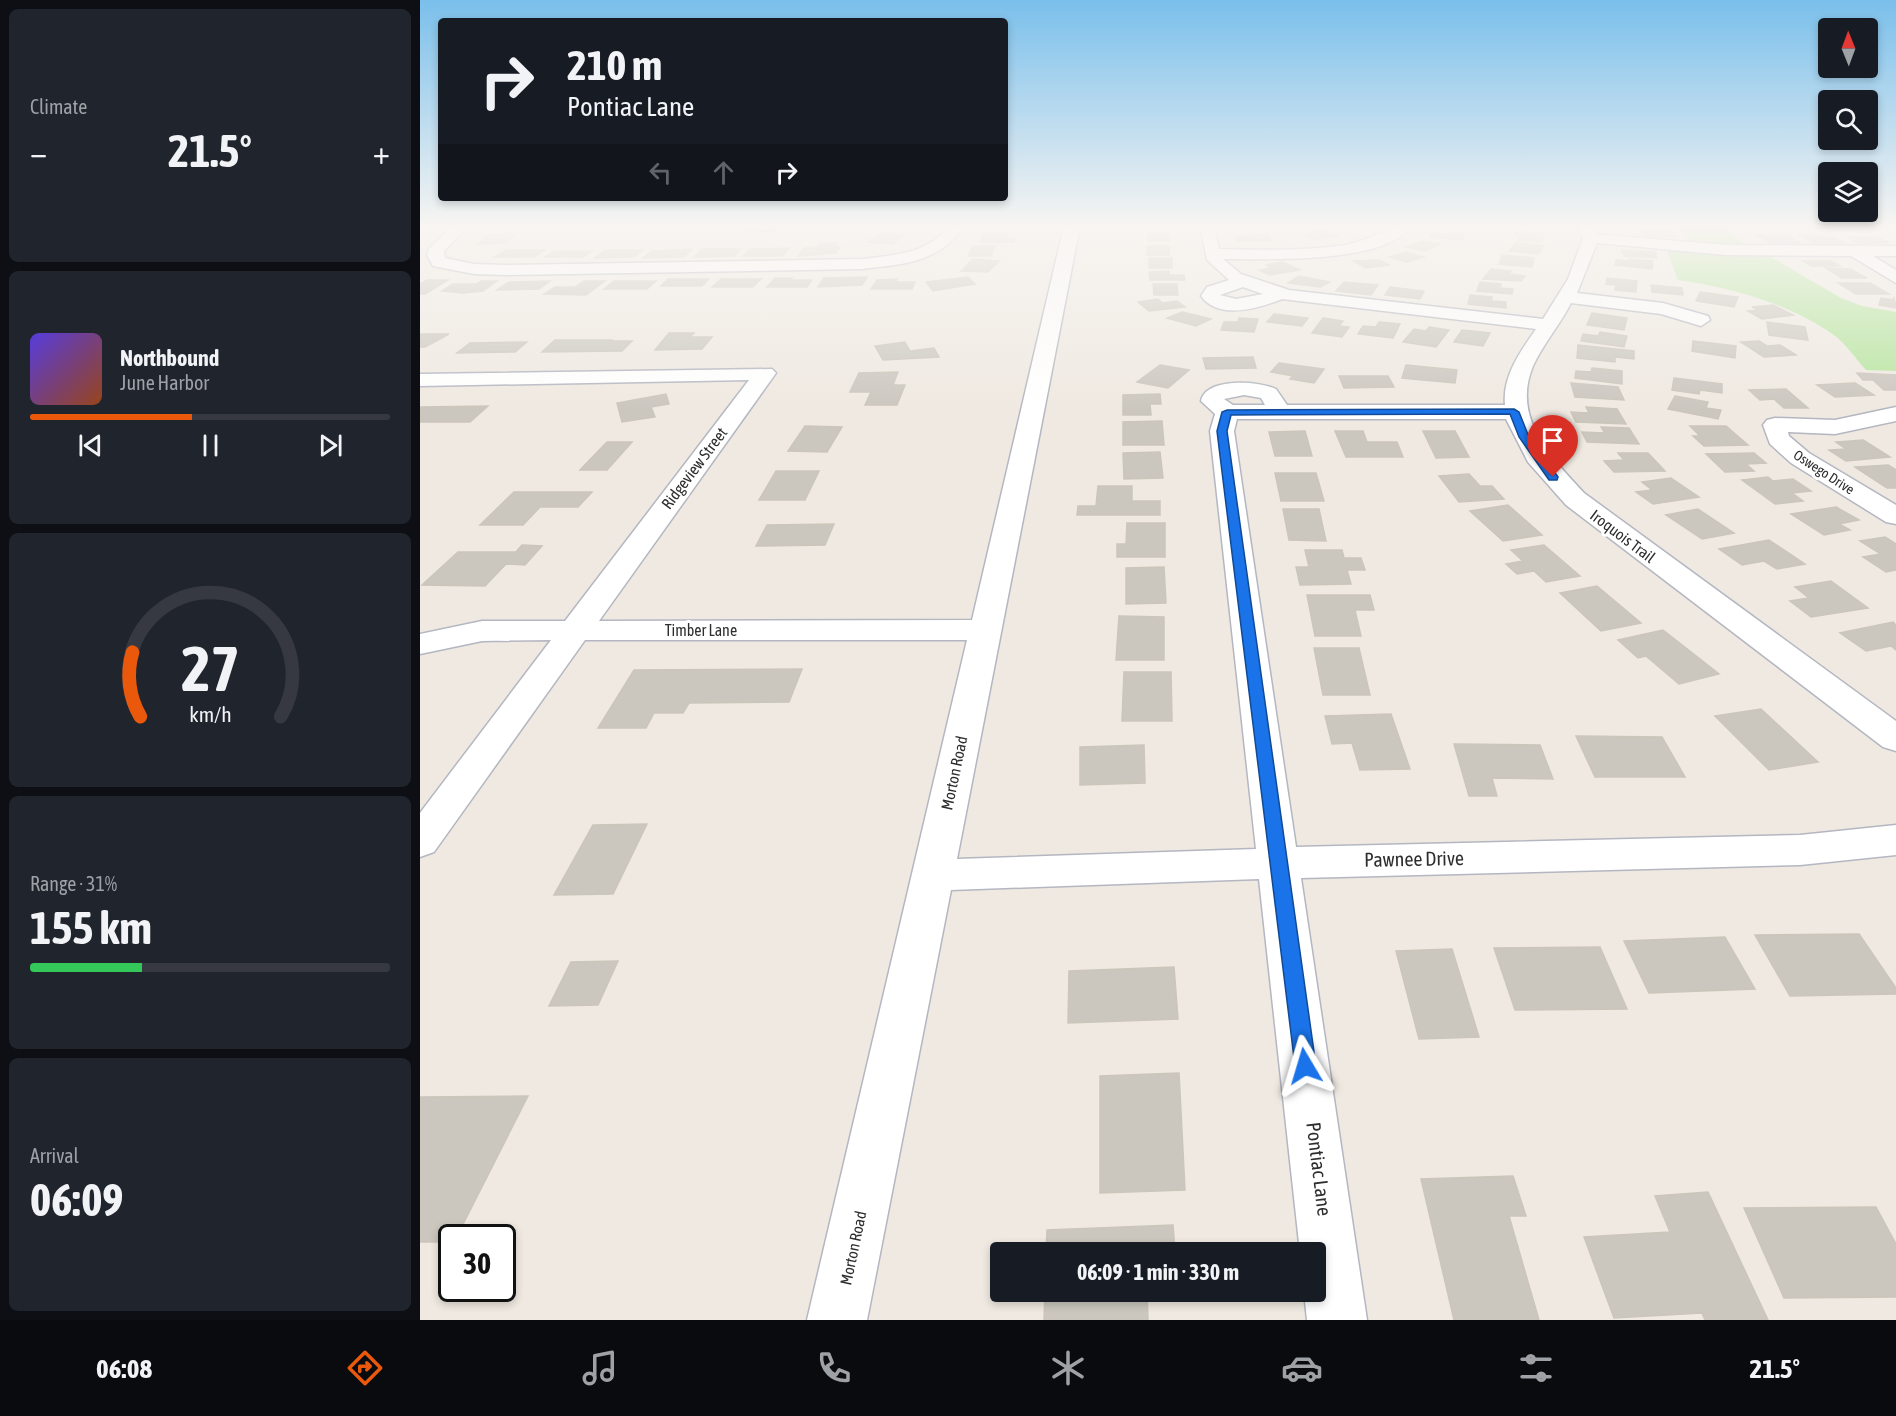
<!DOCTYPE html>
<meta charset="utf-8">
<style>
body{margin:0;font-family:"Asap Condensed",sans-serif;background:#20242c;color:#f1f3f6;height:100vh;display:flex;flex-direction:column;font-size:22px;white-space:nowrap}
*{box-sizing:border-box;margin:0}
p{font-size:20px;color:#9ea1a6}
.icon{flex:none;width:33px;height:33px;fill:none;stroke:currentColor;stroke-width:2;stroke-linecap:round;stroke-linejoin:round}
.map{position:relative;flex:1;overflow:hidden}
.sheet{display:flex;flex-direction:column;gap:9px;padding:9px;background:#0d0f14;width:420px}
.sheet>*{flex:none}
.guide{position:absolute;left:18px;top:18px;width:570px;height:183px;border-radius:6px;box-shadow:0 3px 9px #0003;background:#171b24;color:#f1f3f6;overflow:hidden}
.needle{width:39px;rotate:359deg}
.controls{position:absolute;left:1398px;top:18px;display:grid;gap:12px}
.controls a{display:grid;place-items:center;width:60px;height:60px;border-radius:6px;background:#171b24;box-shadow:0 3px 9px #0003;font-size:30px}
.speed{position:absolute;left:18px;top:1224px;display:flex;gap:12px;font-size:30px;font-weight:700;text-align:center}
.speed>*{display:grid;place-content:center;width:78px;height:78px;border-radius:50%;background:#171b24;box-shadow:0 3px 9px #0003;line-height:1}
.speed .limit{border:3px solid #111;border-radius:9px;background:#fff;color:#111}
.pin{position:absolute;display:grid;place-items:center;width:51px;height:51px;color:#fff;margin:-62px -26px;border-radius:50% 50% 50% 0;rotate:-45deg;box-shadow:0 0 6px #0007}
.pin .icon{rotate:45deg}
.me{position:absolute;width:66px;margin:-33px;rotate:353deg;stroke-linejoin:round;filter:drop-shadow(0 0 4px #0008)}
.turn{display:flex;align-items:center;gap:21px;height:126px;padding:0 30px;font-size:27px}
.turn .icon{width:78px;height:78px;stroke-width:2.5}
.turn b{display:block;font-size:42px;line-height:51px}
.lanes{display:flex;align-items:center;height:57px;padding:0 30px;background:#0003;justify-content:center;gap:30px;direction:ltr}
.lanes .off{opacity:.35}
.big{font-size:45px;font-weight:700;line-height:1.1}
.sheet .card{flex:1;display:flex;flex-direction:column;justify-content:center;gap:9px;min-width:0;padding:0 21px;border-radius:9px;background:#20242c}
.sheet .dial{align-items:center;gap:0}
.dial svg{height:156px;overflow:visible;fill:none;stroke:#363941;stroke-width:7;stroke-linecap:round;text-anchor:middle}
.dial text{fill:#f1f3f6;stroke:none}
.song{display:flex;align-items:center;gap:18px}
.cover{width:72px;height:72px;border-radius:9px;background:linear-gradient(135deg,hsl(250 70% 55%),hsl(20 70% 35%))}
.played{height:6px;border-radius:3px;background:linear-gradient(90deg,#ea580c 45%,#363941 45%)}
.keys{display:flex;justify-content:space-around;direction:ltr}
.heat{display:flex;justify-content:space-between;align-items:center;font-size:33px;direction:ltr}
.charge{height:9px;border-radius:4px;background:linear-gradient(90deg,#34c759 31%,#363941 0)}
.trip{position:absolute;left:570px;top:1242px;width:336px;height:60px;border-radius:6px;background:#171b24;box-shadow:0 3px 9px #0003;font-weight:700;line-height:60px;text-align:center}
.menu{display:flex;height:96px;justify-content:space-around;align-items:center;background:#090b0e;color:#9ea1a6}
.menu .icon{width:42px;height:42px}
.menu .selected{color:#ea580c}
.menu b{font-size:27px;color:#f1f3f6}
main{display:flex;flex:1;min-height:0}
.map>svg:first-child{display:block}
</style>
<main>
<section class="sheet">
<div class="card"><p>Climate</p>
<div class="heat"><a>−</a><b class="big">21.5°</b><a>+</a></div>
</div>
<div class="card">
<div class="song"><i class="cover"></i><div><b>Northbound</b><p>June Harbor</p></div></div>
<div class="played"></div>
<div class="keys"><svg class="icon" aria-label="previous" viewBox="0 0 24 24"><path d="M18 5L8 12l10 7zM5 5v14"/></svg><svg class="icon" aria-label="pause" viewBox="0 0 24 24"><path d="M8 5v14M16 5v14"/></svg><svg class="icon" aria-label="next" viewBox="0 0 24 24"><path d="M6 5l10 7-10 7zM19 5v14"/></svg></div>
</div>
<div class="card dial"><svg viewBox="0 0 100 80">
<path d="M14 69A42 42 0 1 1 86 69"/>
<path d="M14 69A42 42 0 0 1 10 36" stroke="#ea580c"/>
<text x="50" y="56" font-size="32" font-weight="700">27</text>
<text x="50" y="72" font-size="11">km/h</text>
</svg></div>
<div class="card"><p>Range · 31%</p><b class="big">155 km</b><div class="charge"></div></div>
<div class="card"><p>Arrival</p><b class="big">06:09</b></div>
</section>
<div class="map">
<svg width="1476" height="1320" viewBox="0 0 1476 1320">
<rect width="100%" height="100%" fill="#efe9e1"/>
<path fill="#b6e59e" d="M1258,226H1476V228L1308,230L1327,247L1344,253L1421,298L1442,306L1476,312V371L1446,370C1436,359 1426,344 1414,335C1368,303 1313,288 1258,280L1246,248L1272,245Z"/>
<g fill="#cbc7bf" stroke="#cbc5ba" stroke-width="1.5">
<path d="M229,226H266L255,230L225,227Z"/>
<path d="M278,226H315L310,230H274Z"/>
<path d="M323,226H359L354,232L320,230Z"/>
<rect x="717" y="226" width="21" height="4"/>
<path d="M813,226H843L845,230H814Z"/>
<path d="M905,229L918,236L892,239L886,235L896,234L889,230Z"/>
<path d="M1223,230L1254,232L1256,237L1225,235Z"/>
<path d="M1097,231L1124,234L1122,242L1099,240L1100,236H1095Z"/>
<path d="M464,232L484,234L473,244L448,242Z"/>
<path d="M564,232H587L586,238H595L594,242H560Z"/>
<path d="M1027,232L1045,233L1042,240L1010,237L1012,233L1026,234Z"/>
<path d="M97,233L85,243L57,244L70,234Z"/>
<path d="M728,233H749L750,241H728Z"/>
<path d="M830,234H849L851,241H817L816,237L831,236Z"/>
<path d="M1378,234L1415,238L1424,243H1394Z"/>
<path d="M1337,235H1367L1381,243H1351Z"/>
<path d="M1427,237H1458L1469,243H1439Z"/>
<path d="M1002,241L1020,244L1005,251L986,247Z"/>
<path d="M1096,242L1124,246L1118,254L1089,251Z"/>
<path d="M400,243H417L414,247H420L416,253L378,256L384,248L397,247Z"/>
<path d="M553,246H575L571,256H548Z"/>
<rect x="727" y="246" width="22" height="9"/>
<path d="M369,248L363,256H323L330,249Z"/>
<path d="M272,249L264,257L223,258L231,251Z"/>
<path d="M282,249H321L314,256L274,257Z"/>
<path d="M86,250H125L114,257H74Z"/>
<path d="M185,250H223L214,257L175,258Z"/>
<path d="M1202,250L1235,252L1237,258L1204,256Z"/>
<path d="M135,251H172L163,257H125Z"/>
<path d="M986,252L1004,257L987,262L969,257Z"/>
<path d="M1082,255L1114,258L1112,267L1079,264Z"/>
<rect x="729" y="258" width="23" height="10"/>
<path d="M553,259L579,261L568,272L541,271Z"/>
<path d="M1209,259L1233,261L1232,269L1195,265L1196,260L1208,261Z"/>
<path d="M959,260L969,265L946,268L933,261Z"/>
<path d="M1383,261H1411L1420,266H1391Z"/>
<path d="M862,262L880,270L850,275L839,270L852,268L846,265Z"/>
<path d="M1406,268L1430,269L1447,278H1422Z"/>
<path d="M1071,269L1091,271L1089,274L1105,276L1101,281L1063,279Z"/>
<path d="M749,271V275H764L765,280H730L729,272Z"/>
<path d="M879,276L910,282L900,287L868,283Z"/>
<path d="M447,277L442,285L398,287L404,278Z"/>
<path d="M548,277L555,284L513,291L506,282Z"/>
<path d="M355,278H372L370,280H392L387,287H347Z"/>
<path d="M1187,278L1217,281L1216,292L1195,290L1196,285L1186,284Z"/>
<path d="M248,279H289L282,286H241Z"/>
<path d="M301,279H341L333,287H292Z"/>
<path d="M477,279L475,282H495L492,289H451L457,280Z"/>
<path d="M7,280H28L5,294H0V284Z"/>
<path d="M61,281H77L63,291L43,293L22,291L33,284H57Z"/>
<path d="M130,281L119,289L77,290L89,282Z"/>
<path d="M164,281H185L166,295L124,294L135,287H155Z"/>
<path d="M194,281H236L227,289H184Z"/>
<path d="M924,282L958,285L951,295L916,291Z"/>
<path d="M1060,282L1081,284V288L1093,289L1092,294L1057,291Z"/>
<path d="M1418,283H1450L1469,294H1436Z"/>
<path d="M733,284H757L758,295H734Z"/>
<path d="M1231,285L1262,288L1263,295L1232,292Z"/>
<path d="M970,287L1004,291L1000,299L965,295Z"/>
<path d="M1280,292L1318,297L1314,307L1276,301Z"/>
<path d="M1050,295L1072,297V301L1086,302V308L1048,304Z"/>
<path d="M1474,297L1476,308L1459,305L1461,298L1474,300Z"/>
<path d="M738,299L742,303L757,301L765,307L729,311L718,302Z"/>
<path d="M1353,305L1373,315L1342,319L1328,311L1339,310L1332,307Z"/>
<path d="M762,312L791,319L776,326L747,318Z"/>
<path d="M1172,313L1207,318L1204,330L1167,325Z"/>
<path d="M854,314L888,318L882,326L847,322Z"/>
<path d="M819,318L838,319L834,332L801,330L804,322H818Z"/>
<path d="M903,318L923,321L919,326L929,327L922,337L892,333Z"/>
<path d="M959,322L980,324L973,338L938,334L943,326L956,327Z"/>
<path d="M1347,322L1385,327L1388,340L1349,335Z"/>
<path d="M1009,327L1029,330L1016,347L983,342L994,329L1006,331Z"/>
<path d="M1042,330L1070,333L1063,346L1034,342Z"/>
<path d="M1180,332L1207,336L1204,347L1161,341L1163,334L1178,336Z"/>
<path d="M249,333H274L270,337H292L282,349L235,350Z"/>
<path d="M0,334H29L5,347H0Z"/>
<path d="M135,340H193L191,341H212L202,351L122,352Z"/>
<path d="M1273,341L1316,346L1315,358L1272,351Z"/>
<path d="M1339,341L1347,346L1360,345L1376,355L1344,357L1321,342Z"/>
<path d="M107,342L95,352L37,353L50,343Z"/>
<path d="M485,342L490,351L514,348L519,357L463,360L455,346Z"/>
<path d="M1158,345L1214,351V359L1195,357V362L1157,358Z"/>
<path d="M833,357L836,368L786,369L783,358Z"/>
<path d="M859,363L904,369L894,383L870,379L873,376L851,372Z"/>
<path d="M740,365L769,370L748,388L717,382Z"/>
<path d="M986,365L1037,370L1035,383L982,378Z"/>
<path d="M1172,368L1202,371V384L1155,378L1156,371L1171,372Z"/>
<path d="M478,372L473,385H485L477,405H445L451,392H430L439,373Z"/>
<path d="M1437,373L1476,375V390H1464L1453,380H1443Z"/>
<path d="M919,376H968L974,387L924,388Z"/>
<path d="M1254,378L1302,384V393L1280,390L1279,394L1252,390Z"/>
<path d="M1151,383L1198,387L1204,400L1155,397Z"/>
<path d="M1435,383L1454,395L1415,397L1397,385Z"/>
<path d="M1366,389L1388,408H1364L1354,399L1340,400L1329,390Z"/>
<path d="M246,394L249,404L231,407L235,417L202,422L197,403Z"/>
<path d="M740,394L741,404H730L731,415H703V395Z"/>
<path d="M1255,396L1288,402L1286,408L1301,410L1298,419L1248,409Z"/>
<path d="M68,406L50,422H0V407Z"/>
<path d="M1166,407L1197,409L1206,424L1156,422L1151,412L1169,413Z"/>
<path d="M742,421L744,445H703V422Z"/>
<path d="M385,426L422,427L407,452L368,451Z"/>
<path d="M1270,426H1306L1328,445L1284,446L1273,436H1280Z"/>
<path d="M1181,427L1209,428L1219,444L1167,442L1162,432L1185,433Z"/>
<path d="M885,431L892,456H855L849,432Z"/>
<path d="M915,431H943L947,442H977L983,457H926Z"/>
<path d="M1003,431H1035L1049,457L1016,458Z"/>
<path d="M1443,440L1470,457L1426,461L1409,450L1426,449L1416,442Z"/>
<path d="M187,442H212L187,470H160Z"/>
<path d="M740,452L743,478L704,479L703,453Z"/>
<path d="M1198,453H1228L1245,471L1194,472L1184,461L1204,460Z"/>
<path d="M1334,453L1346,463L1326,464L1334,471L1305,472L1286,454Z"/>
<path d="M1468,465L1476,470V488H1467L1435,467Z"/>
<path d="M356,471H399L385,500H339Z"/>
<path d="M855,473H896L904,501H861Z"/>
<path d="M1049,474L1060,486H1072L1084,499L1039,502L1019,476Z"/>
<path d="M1348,477L1353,481L1373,479L1391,491L1372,493L1383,501L1355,504L1322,480Z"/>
<path d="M1251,478L1279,497L1233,504L1216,492L1232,490L1222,482Z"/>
<path d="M678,486H712V501H740V515H657L658,506H676Z"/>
<path d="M94,492H172L158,507H120L103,525H60Z"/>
<path d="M1088,505L1122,535L1083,541L1050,511Z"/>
<path d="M1416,507L1439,520L1419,524L1430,530L1404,535L1371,514Z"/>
<path d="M863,509H899L906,541L869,540Z"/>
<path d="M1278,509L1314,533L1282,539L1246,515Z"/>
<path d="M707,523H745V557H697V544H706Z"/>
<path d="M414,524L405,545L336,546L347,525Z"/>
<path d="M1465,537L1476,544V570L1466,572L1443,557L1461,554L1440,541Z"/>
<path d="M1349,540L1385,564L1357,569L1344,561L1322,565L1299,549Z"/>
<path d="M102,545L122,546L105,565L86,564L65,586L2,585L38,552H96Z"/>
<path d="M1124,545L1160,576L1126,582L1114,571L1097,574L1086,564L1103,561L1091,550Z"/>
<path d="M885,550H922L924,558H941L945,570H927L931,584L880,585L876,567H889Z"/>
<path d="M744,567L746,603L706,604V568Z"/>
<path d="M1411,581L1448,608L1391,617L1370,601L1389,598L1375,587Z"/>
<path d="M1177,586L1221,623L1181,631L1140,593Z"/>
<path d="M887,595H950L954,610H935L941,636H895Z"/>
<path d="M699,616L744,617V660H696Z"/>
<path d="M1473,622L1476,625V650L1471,646L1446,651L1420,633Z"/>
<path d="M1243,630L1299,674L1259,684L1226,656L1218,658L1198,640Z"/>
<path d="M894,648H939L950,695H903Z"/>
<path d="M382,669L369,702L269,703L263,713H234L226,728H178L214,670Z"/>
<path d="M704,672H751L752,721H702Z"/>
<path d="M1341,709L1398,762L1349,770L1295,716Z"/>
<path d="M971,714L990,769L940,770L932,743L912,744L905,716Z"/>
<path d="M1156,736L1242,737L1265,777H1175Z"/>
<path d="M1034,744L1120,745L1133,779L1072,778L1077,796H1049Z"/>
<path d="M724,745L725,783L660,785V747Z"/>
<path d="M227,824L193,894L134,895L173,825Z"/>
<path d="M1439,934L1476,988V994L1370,996L1335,935Z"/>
<path d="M1305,937L1335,989L1229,993L1204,941Z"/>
<path d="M1180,947L1207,1009L1095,1010L1074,948Z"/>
<path d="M1032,949L1059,1037L999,1039L976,951Z"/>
<path d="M198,961L178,1005L129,1006L151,962Z"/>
<path d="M754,967L758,1019L648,1023L649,971Z"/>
<path d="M759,1073L765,1190L680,1193V1076Z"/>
<path d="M108,1096L36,1238H32V1242H0V1097Z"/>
<path d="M1093,1176L1106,1216H1089L1119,1320H1034L1001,1179Z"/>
<path d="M1288,1192L1348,1320H1285L1282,1313L1194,1318L1164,1237L1250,1232L1235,1196Z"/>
<path d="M1456,1207L1476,1244V1297L1364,1298L1324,1208Z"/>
<path d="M753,1225L755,1252H626L627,1230Z"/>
<path d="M625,1292H727L728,1320H624Z"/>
</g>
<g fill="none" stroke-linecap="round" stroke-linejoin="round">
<g stroke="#b4b7c1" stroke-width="3">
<g id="minor">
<path d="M32,226H48L24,251L25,258L54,264L85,265L442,259C474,255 508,254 529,226H544C519,263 483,264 442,269L85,275L54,274L13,266L7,255L8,250Z"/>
<path d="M644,226H660L537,859L836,849L790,431L795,414L781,401C786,377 839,381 856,389L867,405H1085C1082,377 1100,352 1116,329L862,299C839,308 799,321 781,296L787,287L809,280L787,260L780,226H794L799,249C841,250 884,251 925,245C949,241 969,226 991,226C967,264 845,259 803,259L821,274L869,290L1123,319L1148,279L1163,238L1157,226H1171L1176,234L1306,245L1476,246V256H1453L1476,270V283L1431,256L1306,255L1177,243L1157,293L1243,303L1288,316L1290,320L1281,326L1241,314L1151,303C1140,325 1123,344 1113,366C1091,419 1132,458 1164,493L1476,721V751L1463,747L1146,505L1108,462L1086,419H817L814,431L876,847L1380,835L1476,825V855L1380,865L881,878L947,1320H887L884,1292H896V1252H880L839,879L531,890L447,1320H387L547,640H165L14,852L0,857V813L131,640L62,641L0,654V634L62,621H145L329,380L0,386V374L352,369L356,373L179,621L552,620ZM823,287L843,294L816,299L800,295ZM824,395L841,398L845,405H813L804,399Z"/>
<path d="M1476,407V421L1415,434L1368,432L1369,436L1389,453L1476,505V524L1466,522L1371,463L1350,444L1343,425L1347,420L1355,418L1415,420Z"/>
</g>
</g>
<use href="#minor" fill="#fff" fill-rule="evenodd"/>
</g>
<linearGradient id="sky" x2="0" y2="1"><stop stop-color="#7abfeb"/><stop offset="0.55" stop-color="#f8f5f2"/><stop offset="1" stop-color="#f8f5f2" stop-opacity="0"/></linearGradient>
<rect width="1476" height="411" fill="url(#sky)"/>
<path fill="#1a73e8" stroke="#114b97" stroke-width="1.5" d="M1094,409L1099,412L1109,437L1138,477L1137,480H1129L1099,437L1090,414L811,415L807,431L896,1066L893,1072L885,1075L878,1072L875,1066L797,431L802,412L807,410Z"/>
<g text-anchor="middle" stroke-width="6" stroke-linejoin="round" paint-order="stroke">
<g font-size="14" fill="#2e2e2e" stroke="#fff">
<text transform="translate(1404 472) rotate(33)" y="5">Oswego Drive</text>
</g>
<g font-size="16" fill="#2e2e2e" stroke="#fff">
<text transform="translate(274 468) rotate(-53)" y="6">Ridgeview Street</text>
<text transform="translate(1203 536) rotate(37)" y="6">Iroquois Trail</text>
<text x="281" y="636">Timber Lane</text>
<text transform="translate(534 773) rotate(-78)" y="6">Morton Road</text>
<text transform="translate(433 1248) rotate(-78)" y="6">Morton Road</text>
</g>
<g font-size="20" fill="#2e2e2e" stroke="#fff">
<text transform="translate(994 859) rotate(-1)" y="7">Pawnee Drive</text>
<text transform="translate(899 1169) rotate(83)" y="7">Pontiac Lane</text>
</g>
</g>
</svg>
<div class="controls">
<a><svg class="needle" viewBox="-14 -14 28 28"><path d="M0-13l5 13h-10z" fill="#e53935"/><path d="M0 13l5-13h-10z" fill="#9ea1a6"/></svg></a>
<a><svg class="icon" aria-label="search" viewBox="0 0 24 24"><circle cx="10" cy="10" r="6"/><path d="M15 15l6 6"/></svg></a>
<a><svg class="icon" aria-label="layers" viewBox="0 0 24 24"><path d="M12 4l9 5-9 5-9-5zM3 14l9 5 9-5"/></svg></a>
</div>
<div class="speed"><div class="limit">30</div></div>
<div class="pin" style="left:1133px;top:477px;background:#d93025"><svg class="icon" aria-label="arrive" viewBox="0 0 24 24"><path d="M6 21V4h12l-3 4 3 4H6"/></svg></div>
<svg class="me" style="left:885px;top:1066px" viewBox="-20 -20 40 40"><path d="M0-17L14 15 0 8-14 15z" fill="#1a73e8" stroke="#fff" stroke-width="4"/></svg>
<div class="trip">06:09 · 1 min · 330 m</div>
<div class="guide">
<div class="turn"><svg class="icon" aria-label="right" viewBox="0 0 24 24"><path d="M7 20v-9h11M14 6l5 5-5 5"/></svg><div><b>210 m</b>Pontiac Lane</div></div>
<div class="lanes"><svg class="icon off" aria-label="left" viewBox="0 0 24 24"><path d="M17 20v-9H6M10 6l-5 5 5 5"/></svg><svg class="icon off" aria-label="ahead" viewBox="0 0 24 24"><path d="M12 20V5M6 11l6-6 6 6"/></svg><svg class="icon" aria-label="right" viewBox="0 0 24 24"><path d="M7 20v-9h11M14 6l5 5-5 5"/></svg></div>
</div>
</div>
</main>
<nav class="menu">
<b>06:08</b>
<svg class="icon selected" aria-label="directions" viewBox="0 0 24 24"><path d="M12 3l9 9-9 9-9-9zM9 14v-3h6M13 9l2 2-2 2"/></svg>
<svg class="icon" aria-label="music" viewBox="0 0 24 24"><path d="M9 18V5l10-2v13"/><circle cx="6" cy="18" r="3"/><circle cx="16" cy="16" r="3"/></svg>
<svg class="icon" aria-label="phone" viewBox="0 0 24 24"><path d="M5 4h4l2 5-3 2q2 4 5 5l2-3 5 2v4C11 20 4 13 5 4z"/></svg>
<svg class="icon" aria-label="climate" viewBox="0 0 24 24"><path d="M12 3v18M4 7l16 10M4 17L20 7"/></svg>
<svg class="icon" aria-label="car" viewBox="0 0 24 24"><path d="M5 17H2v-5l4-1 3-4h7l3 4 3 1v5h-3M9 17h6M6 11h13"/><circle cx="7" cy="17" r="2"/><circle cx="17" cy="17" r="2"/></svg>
<svg class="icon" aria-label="filters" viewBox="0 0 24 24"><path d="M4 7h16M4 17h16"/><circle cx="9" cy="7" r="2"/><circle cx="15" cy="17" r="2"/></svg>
<b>21.5°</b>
</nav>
